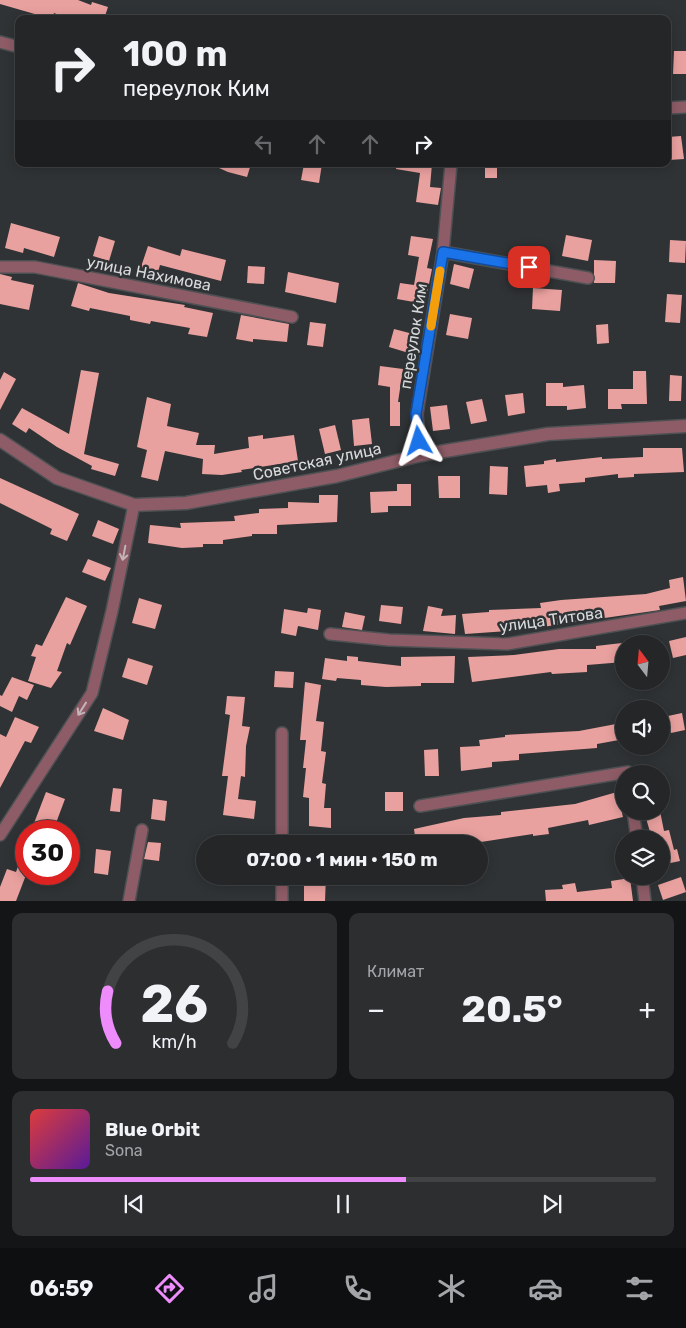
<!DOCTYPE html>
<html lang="ru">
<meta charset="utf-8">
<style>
body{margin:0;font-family:Rubik,sans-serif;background:#2c2e30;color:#f1f3f6;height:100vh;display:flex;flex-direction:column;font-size:19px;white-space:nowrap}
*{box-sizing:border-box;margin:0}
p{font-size:16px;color:#a3a5a8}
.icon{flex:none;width:28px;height:28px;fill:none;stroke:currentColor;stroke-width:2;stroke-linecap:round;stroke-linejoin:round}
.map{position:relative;height:901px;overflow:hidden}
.drawer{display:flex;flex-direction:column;gap:12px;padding:12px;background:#141516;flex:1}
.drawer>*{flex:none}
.top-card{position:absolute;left:15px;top:15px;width:656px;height:152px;border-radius:10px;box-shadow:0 2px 12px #0003,0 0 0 1px #414345;background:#242628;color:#f1f3f6;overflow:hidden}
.needle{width:32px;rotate:344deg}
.tools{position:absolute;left:615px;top:635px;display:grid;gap:10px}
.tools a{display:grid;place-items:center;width:55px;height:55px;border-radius:50%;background:#242628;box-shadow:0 2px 12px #0003,0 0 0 1px #414345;font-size:25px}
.speed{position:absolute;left:15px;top:820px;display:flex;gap:10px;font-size:25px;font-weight:700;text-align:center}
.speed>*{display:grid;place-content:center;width:65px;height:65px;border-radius:50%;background:#242628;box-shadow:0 2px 12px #0003,0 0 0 1px #414345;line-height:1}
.speed .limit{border:8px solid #d22;background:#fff;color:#111}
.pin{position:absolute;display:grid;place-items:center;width:42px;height:42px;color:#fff;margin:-21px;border-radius:10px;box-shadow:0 2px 8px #0006}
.me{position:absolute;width:55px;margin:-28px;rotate:354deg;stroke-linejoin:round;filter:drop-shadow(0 0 4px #0008)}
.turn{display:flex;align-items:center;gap:18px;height:105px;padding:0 25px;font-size:22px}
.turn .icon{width:65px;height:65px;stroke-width:2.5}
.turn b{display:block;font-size:35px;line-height:42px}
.lanes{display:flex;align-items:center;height:48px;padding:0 25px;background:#0003;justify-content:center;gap:25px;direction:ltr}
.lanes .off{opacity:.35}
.big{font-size:38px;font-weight:700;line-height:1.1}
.drawer .card{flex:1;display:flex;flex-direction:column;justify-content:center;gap:8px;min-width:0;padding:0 18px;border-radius:10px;background:#2c2e30}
.drawer .dial{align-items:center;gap:0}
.dial svg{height:130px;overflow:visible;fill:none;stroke:#414345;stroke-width:7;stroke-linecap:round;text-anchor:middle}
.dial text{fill:#f1f3f6;stroke:none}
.song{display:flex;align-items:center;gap:15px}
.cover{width:60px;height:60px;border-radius:8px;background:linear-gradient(135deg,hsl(0 70% 55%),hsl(270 70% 35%))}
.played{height:5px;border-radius:2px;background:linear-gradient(90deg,#ed8cfa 60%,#414345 60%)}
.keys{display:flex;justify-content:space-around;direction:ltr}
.heat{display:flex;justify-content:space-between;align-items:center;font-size:28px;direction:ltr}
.drawer .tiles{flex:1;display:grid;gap:12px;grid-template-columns:1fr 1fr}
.card:last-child{grid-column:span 2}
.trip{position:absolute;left:196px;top:835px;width:292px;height:50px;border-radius:25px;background:#242628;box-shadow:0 2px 12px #0003,0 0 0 1px #414345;font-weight:700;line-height:50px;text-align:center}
.menu{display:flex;height:80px;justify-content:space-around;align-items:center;background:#0e0f10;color:#a3a5a8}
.menu .icon{width:35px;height:35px}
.menu .selected{color:#ed8cfa}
.menu b{font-size:22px;color:#f1f3f6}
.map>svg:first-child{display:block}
</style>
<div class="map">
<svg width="686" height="901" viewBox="0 0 686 901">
<rect width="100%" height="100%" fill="#303335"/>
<g fill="#e9a19f">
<path d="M0,0H78L91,5L92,2L108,7L104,19H69L54,13L52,19L0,4Z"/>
<path d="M674,51H686V74H673Z"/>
<path d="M681,136L684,159L669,160L668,137Z"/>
<path d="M210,164H251L247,177L228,172Z"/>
<path d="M304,164H322L319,183L301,180Z"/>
<path d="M397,164H432L430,187L441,188L438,205L416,202L420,173L396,169Z"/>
<rect x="485" y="164" width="12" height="14"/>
<path d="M11,223L60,237L54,257L24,248L23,253L5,248Z"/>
<path d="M566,235L592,240L588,261L562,256Z"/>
<path d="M99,236L115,241L109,261L93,256Z"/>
<path d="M411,236L433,239L427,268L432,269L425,304L397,299L400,283L414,285L419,257L408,255Z"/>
<path d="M670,240L686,241L685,263L669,262Z"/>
<path d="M148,246L180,256L182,249L226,260L221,281L160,265L158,272L141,267Z"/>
<path d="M594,260L616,261L615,283H594Z"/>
<path d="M454,264L474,269L469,289L450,284Z"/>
<path d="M248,266L265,267L264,284L247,283Z"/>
<path d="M288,272L339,283L336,303L285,292Z"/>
<path d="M0,274L12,277L11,280L34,285L29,310L0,304Z"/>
<path d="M78,283L109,293L185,305L184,307L213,313L207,337L188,334L190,328L151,321L150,324L130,320V316L90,308L89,311L71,306Z"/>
<path d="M533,288L562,290L560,311L532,309Z"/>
<path d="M667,294L682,295L680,323L665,322Z"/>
<path d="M450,314L472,318L468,339L446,335Z"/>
<path d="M241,315L289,324L287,342L253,339V342L236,339Z"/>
<path d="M310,322L326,324L323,347L307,345Z"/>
<path d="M608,324L609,343L597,344L596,325Z"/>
<path d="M394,329L417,335L412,354L389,347Z"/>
<path d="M380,366L403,369L398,402H400V426H390V387L378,385Z"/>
<path d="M81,370L99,373L84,454L119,464L115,476L91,469L92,466L57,447L29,428L26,433L12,424L22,408L69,434Z"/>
<path d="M633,371H646L647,404H621L622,409H608V389H633Z"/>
<path d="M4,372L16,379L0,410V380Z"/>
<path d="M670,375L682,376L681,401H669Z"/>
<path d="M546,383H563V387L584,385L586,408L567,410V406H546Z"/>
<path d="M523,393L525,413L508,416L505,395Z"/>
<path d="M147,397L171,404L167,426L199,433L196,445H215L214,454L249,448L248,437L263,435V439L294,435L298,461L241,470L242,472L222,475L202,474L203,459L165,451L158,481L141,477L147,450L137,447Z"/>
<path d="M482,399L487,421L471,424L466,402Z"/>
<path d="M447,405L450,429L433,431L430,407Z"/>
<path d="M369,418L372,444L354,446L352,420Z"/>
<path d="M335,425L341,450L325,454L319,429Z"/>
<path d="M643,448H682L684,472L634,474V477L618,478V474L585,478V482L559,484L560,491L548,493L547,485L526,487L524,466L544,464V461L556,459V462L602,457V459L643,457Z"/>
<path d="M490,466L508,467L507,495L489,494Z"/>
<path d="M438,476H460V498H439Z"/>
<path d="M0,478L79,514L67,541L50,534L52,529L0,503Z"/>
<path d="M397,484H411V506H388V512L371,513L370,492L397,491Z"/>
<path d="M319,495H338L337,522L277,525V534H252V536L223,540V544H203V547L182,548L148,543L150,525L181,528L180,523L235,521L234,516L259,513V509L288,508V502L319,503Z"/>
<path d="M98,520L119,529L113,544L92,536Z"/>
<path d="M88,559L111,568L105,581L82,572Z"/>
<path d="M683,577L686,601L659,606L660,610L542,627L508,629V631L465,634L462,614L489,612V610L541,608L540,603L561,600L646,594L670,588L669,580Z"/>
<path d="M66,597L87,606L70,645L67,643L57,671L62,672L51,688L28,681L36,657L31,656L36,644L42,646Z"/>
<path d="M139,598L162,605L155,629L132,623Z"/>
<path d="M381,605L403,607L401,624L379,621Z"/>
<path d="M428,606L443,609L441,616L456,615L455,634L423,631Z"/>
<path d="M308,608L321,610L318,630L298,626L296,636L281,633L284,609L307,613Z"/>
<path d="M345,612L365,616L362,630L342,627Z"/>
<path d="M686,637V655L673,658L669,641Z"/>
<path d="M622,643L624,662L587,665V672L552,674L551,672L472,682L468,657L514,655L559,649H596V646Z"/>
<path d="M347,656L358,657V661L401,666V657L455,656L454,683H421V686L386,687L361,685V680L337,678L336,681L322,679L325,658L347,661Z"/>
<path d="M128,658L153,666L147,685L122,677Z"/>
<path d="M275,671L294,672L293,688L274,687Z"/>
<path d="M12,677L34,685L27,700L19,696L12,712L0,706V695L2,696Z"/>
<path d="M305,682L321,685L316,721L324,722L321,751L326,752L322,783L326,784L324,808H331V828L309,826V798L303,797L306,768H303L306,740H300Z"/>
<path d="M227,696L245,697L242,726L250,727L246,746L245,777L241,776L238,799L256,801L254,819L223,815L228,776H222L230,715L225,714Z"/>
<path d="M103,708L129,720L123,740L94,731Z"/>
<path d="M682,713L685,730L671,733L668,716Z"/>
<path d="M15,717L39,727L31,743L25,741L0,788V734L6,737Z"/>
<path d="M616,724L619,740L597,744V748L519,754V760L492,762V767L461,771L460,747L480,746L479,740L505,737V735L579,731Z"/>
<path d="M438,749L439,776H425L424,750Z"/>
<path d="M113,788L122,789L120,812L110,811Z"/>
<path d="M46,792L65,799L53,831H31Z"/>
<rect x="385" y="792" width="18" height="19"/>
<path d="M617,792L623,817L589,825L588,820L548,828L549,834L533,836V834L468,844H416L414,829L464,818L501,815V812L575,804Z"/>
<path d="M153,799L167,801L165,821L151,819Z"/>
<path d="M644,811H660L664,831L669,830L674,850L677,849L680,861L661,865V839H652Z"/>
<path d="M148,842L161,843L159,861L144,859Z"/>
<path d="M25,846L26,875L16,901H0V887L7,869L16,872Z"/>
<path d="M96,849L111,851L108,875L94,873Z"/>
<path d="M304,876H326L325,901H304Z"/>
<path d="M681,877L686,892L663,900L658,885Z"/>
<path d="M630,878L633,901H546L545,890L563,889L562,885L575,883L577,892L612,888L611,881Z"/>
</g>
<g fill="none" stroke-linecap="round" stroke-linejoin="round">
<g stroke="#4e5153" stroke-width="14">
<g id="minor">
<path d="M0,42L19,47"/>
<path d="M668,108L686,107"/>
<path d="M443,252L588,278"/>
<path d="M0,267H35L292,317"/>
<path d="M421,455L417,414L443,252L451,164"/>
<path d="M330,634L389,640L507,644L686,613"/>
<path d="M420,806L628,772V774"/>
<path d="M633,811L637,839"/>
<path d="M0,835L92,693L112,611L134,505"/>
<path d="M282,844V733"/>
<path d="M642,876L645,901"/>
<path d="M129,901L142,830"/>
<path d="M282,901V876"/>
</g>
</g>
<g stroke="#4e5153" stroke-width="15">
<path id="tertiary" d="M0,440L57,478L134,505L186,503L337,476L421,455L548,434L686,426"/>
</g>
<use href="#minor" stroke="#8e5c67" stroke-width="11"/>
<use href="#tertiary" stroke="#8e5c67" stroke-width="12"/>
</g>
<defs><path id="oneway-shaft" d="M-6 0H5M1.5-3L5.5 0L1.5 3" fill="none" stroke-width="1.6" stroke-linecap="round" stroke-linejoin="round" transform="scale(1.25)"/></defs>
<g stroke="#c2b4b8">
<use href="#oneway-shaft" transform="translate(124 553) rotate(101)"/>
<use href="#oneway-shaft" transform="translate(82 709) rotate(122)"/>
</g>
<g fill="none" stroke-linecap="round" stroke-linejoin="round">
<g stroke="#114b97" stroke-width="12">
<path id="route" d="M419,441L416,414L443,252L529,267"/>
</g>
<use href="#route" stroke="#1a73e8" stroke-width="9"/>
<path stroke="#f59e0b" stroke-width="9" d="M431,326L440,271"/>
</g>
<g text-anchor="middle" stroke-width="5" stroke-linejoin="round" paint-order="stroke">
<g font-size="16" fill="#d8dadb" stroke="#303335">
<text transform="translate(149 273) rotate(11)" y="6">улица Нахимова</text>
<text transform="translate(413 336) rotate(-81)" y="6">переулок Ким</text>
<text transform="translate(317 461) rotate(-12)" y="6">Советская улица</text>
<text transform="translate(551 619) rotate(-8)" y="6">улица Титова</text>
</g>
</g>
</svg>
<div class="tools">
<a><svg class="needle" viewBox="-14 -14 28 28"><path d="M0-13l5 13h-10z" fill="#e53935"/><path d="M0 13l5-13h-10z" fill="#a3a5a8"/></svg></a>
<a><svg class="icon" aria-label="sound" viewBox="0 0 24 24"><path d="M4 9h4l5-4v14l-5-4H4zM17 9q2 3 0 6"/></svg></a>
<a><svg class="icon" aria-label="search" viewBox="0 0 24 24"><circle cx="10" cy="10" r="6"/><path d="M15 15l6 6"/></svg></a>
<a><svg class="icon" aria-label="layers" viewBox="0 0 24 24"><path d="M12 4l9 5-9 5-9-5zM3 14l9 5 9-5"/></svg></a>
</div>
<div class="speed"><div class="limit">30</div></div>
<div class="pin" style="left:529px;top:267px;background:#d93025"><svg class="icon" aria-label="arrive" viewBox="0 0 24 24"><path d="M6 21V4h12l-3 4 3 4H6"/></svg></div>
<svg class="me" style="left:419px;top:441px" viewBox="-20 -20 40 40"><path d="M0-17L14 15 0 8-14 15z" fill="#1a73e8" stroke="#fff" stroke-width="4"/></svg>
<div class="trip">07:00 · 1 мин · 150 m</div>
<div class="top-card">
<div class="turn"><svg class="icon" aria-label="right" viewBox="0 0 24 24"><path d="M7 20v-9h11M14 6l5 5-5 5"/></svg><div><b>100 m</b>переулок Ким</div></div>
<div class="lanes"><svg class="icon off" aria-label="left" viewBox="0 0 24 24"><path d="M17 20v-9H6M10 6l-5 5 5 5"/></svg><svg class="icon off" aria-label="ahead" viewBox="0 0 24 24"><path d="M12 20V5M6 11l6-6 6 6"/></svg><svg class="icon off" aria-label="ahead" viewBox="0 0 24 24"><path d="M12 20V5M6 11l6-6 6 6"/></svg><svg class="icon" aria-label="right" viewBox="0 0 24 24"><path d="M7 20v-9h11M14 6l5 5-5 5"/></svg></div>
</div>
</div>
<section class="drawer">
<div class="tiles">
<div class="card dial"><svg viewBox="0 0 100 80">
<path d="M14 69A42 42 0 1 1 86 69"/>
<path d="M14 69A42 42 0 0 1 9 37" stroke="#ed8cfa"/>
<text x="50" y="56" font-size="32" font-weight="700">26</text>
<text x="50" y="72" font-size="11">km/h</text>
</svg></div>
<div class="card"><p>Климат</p>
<div class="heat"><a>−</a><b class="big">20.5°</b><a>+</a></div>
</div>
<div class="card">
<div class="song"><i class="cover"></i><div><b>Blue Orbit</b><p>Sona</p></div></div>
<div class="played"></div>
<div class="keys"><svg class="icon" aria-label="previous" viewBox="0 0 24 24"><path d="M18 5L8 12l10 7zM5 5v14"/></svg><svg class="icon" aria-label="pause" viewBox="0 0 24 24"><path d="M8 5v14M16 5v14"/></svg><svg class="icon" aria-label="next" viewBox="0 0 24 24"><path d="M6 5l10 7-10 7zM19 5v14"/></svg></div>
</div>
</div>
</section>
<nav class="menu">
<b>06:59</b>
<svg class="icon selected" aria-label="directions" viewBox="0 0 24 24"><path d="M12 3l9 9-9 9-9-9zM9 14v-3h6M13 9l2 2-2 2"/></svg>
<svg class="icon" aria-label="music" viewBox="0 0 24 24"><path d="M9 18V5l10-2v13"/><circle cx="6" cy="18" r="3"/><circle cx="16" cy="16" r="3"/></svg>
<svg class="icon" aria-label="phone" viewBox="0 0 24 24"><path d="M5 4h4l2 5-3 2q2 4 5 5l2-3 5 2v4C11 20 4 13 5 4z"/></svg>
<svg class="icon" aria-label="climate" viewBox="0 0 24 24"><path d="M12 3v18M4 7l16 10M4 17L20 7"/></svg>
<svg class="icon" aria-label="car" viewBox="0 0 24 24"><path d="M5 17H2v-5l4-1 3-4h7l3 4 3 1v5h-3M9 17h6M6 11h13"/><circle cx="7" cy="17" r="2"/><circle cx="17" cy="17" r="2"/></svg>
<svg class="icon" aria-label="filters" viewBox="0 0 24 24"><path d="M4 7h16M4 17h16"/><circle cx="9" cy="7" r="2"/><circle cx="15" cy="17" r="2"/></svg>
</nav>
